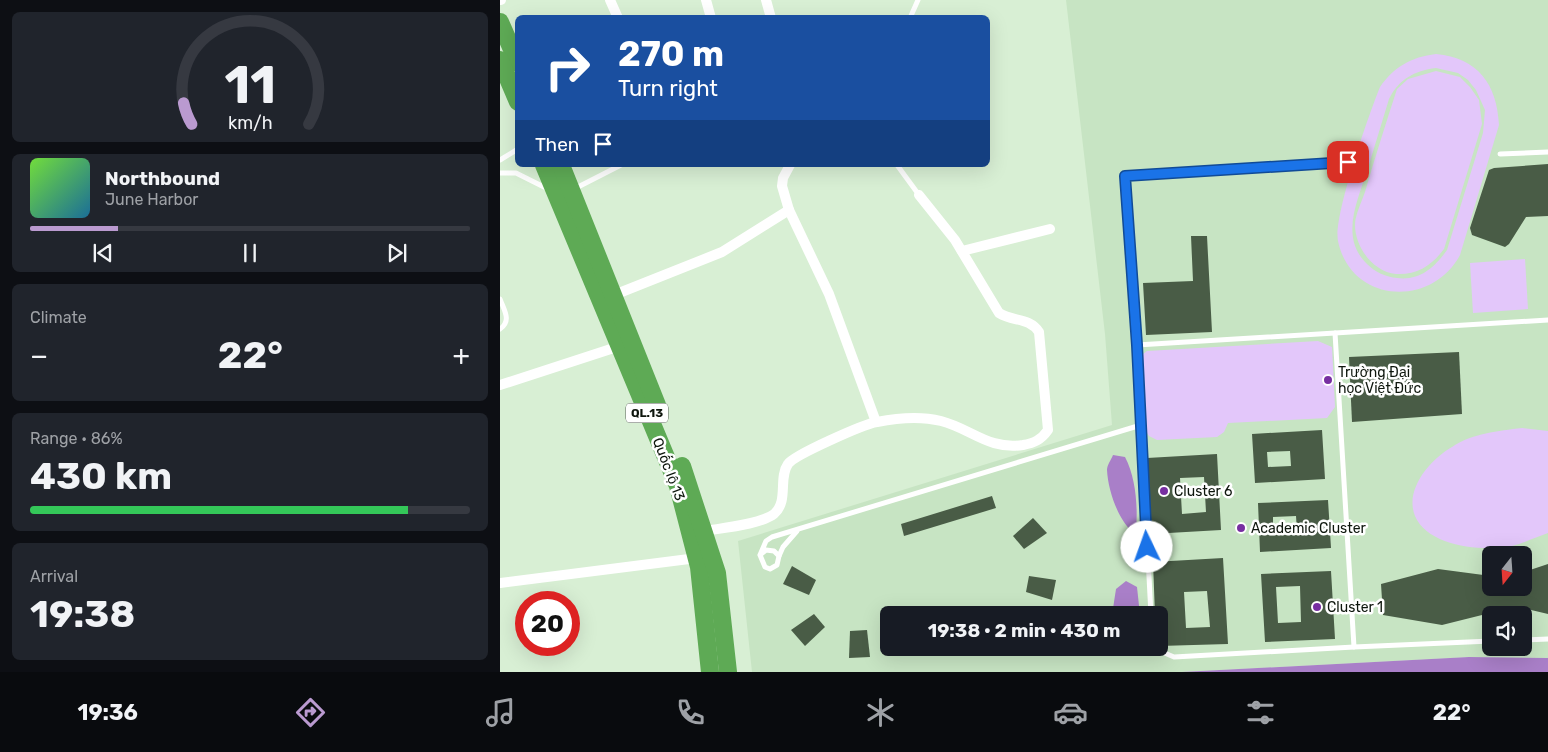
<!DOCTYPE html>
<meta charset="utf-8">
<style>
body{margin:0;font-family:Rubik,sans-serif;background:#20242c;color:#f1f3f6;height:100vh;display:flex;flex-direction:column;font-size:19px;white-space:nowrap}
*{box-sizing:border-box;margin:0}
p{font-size:16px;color:#9ea1a6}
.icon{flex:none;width:28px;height:28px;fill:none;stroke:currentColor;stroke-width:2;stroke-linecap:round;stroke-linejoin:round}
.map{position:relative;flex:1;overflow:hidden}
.sheet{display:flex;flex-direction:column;gap:12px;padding:12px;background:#0d0f14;width:500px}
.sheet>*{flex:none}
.banner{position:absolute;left:15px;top:15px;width:475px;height:152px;border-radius:8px;box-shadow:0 5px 20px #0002;background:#1a4fa0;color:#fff;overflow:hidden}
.needle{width:32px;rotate:197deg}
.buttons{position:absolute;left:982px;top:546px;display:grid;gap:10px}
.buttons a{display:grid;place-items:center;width:50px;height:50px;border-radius:8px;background:#171b24;box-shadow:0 5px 20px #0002;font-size:25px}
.speed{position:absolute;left:15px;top:591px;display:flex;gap:10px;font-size:25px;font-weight:700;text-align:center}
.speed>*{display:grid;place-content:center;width:65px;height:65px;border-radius:50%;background:#171b24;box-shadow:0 5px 20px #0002;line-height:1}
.speed .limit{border:8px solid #d22;background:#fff;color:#111}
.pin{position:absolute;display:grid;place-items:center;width:42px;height:42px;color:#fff;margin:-21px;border-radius:10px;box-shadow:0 2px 8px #0006}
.me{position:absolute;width:55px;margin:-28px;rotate:357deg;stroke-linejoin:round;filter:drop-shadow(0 0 4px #0008)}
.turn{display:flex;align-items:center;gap:18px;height:105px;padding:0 20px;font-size:22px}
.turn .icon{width:65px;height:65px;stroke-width:2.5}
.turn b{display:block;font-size:35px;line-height:42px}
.then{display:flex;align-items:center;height:48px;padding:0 20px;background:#0003;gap:10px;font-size:19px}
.big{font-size:38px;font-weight:700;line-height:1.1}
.sheet .widget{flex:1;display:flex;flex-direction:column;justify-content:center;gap:8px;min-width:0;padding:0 18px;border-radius:8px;background:#20242c}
.sheet .dial{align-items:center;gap:0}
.dial svg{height:130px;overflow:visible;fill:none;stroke:#363941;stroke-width:7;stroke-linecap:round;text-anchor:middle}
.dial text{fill:#f1f3f6;stroke:none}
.song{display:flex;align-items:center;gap:15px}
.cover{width:60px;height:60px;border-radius:8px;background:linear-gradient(135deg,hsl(100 70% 55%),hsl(200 70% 35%))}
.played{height:5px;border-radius:2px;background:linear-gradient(90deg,#ba9ad0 20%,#363941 20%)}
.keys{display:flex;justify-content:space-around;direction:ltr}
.heat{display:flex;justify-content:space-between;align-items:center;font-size:28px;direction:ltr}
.charge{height:8px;border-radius:4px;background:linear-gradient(90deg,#34c759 86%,#363941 0)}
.trip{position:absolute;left:380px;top:606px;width:288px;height:50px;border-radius:8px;background:#171b24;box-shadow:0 5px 20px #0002;font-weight:700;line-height:50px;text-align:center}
.tabs{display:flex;height:80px;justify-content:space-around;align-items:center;background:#090b0e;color:#9ea1a6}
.tabs .icon{width:35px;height:35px}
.tabs .on{color:#ba9ad0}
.tabs b{font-size:22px;color:#f1f3f6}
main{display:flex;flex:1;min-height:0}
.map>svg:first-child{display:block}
</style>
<main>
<section class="sheet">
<div class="widget dial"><svg viewBox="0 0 100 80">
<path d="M14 69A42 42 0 1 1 86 69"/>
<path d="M14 69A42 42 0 0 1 9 56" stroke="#ba9ad0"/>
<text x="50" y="56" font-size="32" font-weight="700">11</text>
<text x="50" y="72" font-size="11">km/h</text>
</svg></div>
<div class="widget">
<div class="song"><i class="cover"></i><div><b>Northbound</b><p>June Harbor</p></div></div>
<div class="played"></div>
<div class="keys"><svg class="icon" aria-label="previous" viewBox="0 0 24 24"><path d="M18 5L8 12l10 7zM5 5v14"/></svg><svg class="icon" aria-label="pause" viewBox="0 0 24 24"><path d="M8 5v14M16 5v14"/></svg><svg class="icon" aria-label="next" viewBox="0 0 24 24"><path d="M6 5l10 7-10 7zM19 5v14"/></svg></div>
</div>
<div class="widget"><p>Climate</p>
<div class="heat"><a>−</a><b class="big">22°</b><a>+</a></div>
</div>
<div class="widget"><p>Range · 86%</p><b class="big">430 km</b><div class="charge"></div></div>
<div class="widget"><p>Arrival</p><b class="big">19:38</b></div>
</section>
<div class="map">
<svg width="1048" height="672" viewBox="0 0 1048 672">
<rect width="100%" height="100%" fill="#d8efd4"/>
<path fill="#c7e4c3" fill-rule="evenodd" d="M566,0H1048V658L969,657L682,672H252L238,541L612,425L605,334ZM991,555H1024V588H991ZM389,615H659V648H389ZM991,615H1024V648H991Z"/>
<g fill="#e3c7fa" fill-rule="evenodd">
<path d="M936,54C978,58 997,84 999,125L960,255C932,308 851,304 838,241C833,217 869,114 880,87C894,67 911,57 936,54ZM936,68L958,73L968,80L976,90L985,110L983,133L947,250C935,267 920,281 897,278C886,277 875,272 867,264C839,237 858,200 868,168C875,145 882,122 889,99C899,79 914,71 936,68Z"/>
<path d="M936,71L960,77L970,87L979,100L982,124L944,249C932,265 918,275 896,274C873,272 855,247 855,225C855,215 862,201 865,192C875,157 886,123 897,89L908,79Z"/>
<path d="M1025,259L1028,309L973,313L970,263Z"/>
<path d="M818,341L832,347L835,407L827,418L728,423L724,432L717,437L657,440L649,436L645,430L641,358L642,355L647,351Z"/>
<path d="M1022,428L1048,431V533C1036,537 1024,543 1012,546C984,552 928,547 915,516C904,489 931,459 952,447C973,433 998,431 1022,428Z"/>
</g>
<g fill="#a97fc8">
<path d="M613,455L625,457C636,478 638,507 636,531L633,532C618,520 608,490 607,470C607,465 611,460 613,455Z"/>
<path d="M626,581L637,587L640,615H612L616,589Z"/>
<path d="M969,657L1048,658V672H682Z"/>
</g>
<g fill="#495c46" fill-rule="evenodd">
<path d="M1048,164V216L1026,217L1009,244L1005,247L972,235L970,228L989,170L994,168Z"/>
<path d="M691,236H707L712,332L646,335L643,283L693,281Z"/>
<path d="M959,352L962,414L852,422L849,357Z"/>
<path d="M822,430L825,479L755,483L752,434ZM790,451L791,466L768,467L767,452Z"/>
<path d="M717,454L721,530L651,534L647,458ZM704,477L706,512L682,514L680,478Z"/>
<path d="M492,496L496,508L404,536L401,524Z"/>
<path d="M828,500L831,548L760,552L758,503ZM796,516L797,531L773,532V517Z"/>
<path d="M533,518L547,533L524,549L513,536Z"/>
<path d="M723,558L728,644L659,646V615H655L653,562ZM707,591L710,627L686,628L684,592Z"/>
<path d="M1048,564V614L1027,609L1031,615L986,614L942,625L883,615L881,584L938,569L991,576V588H1024V572Z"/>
<path d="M292,566L316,580L309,595L283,584Z"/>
<path d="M831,571L835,639L765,642L761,574ZM800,586L801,622L778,623L776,587Z"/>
<path d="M529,576L556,580L552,600L526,592Z"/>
<path d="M314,614L325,627L305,646L291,630Z"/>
<path d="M367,630L370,657L349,658L350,631Z"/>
<path d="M399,648H430L431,653L400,655Z"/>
</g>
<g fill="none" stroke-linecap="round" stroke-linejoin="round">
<g stroke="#fff" stroke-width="5">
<path d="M410,18L418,0"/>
<path d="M1000,154L1048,152"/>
<path d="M0,160L18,149"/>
<path d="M397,165L419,195"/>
<path d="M0,173H16L48,189"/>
<path d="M74,189L121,165"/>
<path d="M0,299C4,310 12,321 0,329"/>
<path d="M835,333L854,647L991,641"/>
<path d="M637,345L1048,320"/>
<path d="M260,555L266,550L274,551L279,556L277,565L270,569L265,567L260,555L266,541L272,537L641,425"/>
<path d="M279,556L283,547L297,531"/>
<path d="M651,615L637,345L625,176L848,162"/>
<path d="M1024,640L1048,639"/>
<path d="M653,648L674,657L854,647"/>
</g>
<g stroke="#fff" stroke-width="10">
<path d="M0,0H1"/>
<path d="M110,0L118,18"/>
<path d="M206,0L211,18"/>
<path d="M266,0L271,18"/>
<path d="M290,165L283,178L282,186L289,210L329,294L376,422"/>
<path d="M462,251L550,229"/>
<path d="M114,295L222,252L289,210"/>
<path d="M0,385L120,346"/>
<path d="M205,531C222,528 262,524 274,514C289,501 278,478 288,464C294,455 364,424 377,422C397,418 421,416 441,421C472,429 488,450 523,445C534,443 541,440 548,430L539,332C529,317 513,322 499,313L455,240L419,195"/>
<path d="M0,583L197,558"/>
</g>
<g stroke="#5eaa55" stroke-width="18">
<path d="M0,22L18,63"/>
<path d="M0,60L18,102"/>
<path d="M44,165L178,486L199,567L210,672"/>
<path d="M61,165L157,405"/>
<path d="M182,466L217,573L228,672"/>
</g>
</g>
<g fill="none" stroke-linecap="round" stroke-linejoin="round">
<g stroke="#114b97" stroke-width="12">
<path id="route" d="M647,547L637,345L625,176L848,162"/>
</g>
<use href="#route" stroke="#1a73e8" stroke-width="9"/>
</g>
<g fill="#772ea1" stroke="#fff" stroke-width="2">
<circle cx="828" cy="380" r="5"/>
<circle cx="664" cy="491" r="5"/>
<circle cx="741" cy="528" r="5"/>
<circle cx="817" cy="607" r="5"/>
</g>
<g text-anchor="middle" stroke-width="5" stroke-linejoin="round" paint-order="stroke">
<rect fill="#fff" stroke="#565c56" stroke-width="1" x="126" y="403.5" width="42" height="19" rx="4"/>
<g font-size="12" font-weight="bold" fill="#0e160d">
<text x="147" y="417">QL.13</text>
</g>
<g font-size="14" fill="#0e160d" stroke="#fff" text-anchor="start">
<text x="838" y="377">Trường Đại<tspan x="838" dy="16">học Việt Đức</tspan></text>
<text x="674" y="496">Cluster 6</text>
<text x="751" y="533">Academic Cluster</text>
<text x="827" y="612">Cluster 1</text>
</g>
<g font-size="14" fill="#0e160d" stroke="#fff">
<text transform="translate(169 469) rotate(69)" y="5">Quốc lộ 13</text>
</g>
</g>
</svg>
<div class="buttons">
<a><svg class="needle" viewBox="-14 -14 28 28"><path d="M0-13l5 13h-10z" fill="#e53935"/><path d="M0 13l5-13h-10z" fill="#9ea1a6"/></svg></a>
<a><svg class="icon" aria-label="sound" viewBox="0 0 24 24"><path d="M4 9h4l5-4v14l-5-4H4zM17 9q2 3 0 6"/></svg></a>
</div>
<div class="speed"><div class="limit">20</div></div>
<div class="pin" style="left:848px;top:162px;background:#d93025"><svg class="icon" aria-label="arrive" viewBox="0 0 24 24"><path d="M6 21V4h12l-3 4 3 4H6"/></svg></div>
<svg class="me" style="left:647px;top:547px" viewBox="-20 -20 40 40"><circle r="19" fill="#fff"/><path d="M0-13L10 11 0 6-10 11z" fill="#1a73e8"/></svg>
<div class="trip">19:38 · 2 min · 430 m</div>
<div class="banner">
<div class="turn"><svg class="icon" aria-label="right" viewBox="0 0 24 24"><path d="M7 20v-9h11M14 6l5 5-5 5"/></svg><div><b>270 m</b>Turn right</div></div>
<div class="then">Then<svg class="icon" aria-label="arrive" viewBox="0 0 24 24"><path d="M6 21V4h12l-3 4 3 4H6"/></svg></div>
</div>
</div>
</main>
<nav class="tabs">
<b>19:36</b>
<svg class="icon on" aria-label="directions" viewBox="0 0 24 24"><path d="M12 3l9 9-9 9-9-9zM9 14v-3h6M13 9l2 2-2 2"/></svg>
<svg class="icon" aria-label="music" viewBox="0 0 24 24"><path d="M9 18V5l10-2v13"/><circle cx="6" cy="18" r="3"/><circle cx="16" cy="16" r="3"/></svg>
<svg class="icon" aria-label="phone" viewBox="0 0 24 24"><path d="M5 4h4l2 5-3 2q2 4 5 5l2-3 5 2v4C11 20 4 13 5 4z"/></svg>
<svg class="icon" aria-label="climate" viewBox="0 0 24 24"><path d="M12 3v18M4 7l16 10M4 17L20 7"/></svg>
<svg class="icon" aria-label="car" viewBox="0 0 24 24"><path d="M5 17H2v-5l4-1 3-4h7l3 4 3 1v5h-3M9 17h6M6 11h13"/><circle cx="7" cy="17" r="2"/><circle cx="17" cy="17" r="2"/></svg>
<svg class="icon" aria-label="filters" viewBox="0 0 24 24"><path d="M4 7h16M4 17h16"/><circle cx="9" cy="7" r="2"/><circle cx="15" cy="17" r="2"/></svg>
<b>22°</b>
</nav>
